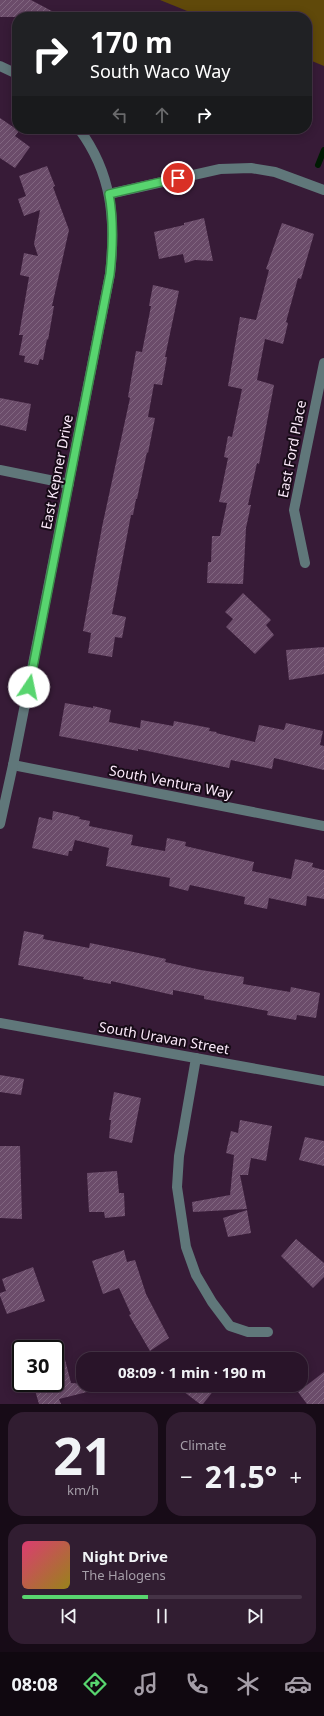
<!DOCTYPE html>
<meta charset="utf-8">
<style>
body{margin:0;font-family:"Noto Sans",sans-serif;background:#311d31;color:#f1f3f6;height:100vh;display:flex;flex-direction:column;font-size:15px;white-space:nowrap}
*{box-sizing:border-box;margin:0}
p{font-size:13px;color:#a59ea8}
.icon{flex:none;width:22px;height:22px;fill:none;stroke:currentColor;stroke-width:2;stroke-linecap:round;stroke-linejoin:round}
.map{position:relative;height:1404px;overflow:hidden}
.side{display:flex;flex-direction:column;gap:8px;padding:8px;background:#170b17;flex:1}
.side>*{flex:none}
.hud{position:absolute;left:12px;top:12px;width:300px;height:122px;border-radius:16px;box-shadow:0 2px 10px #0003,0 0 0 1px #453346;background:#202124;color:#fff;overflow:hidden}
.speed{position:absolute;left:12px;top:1340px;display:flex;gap:8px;font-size:20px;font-weight:700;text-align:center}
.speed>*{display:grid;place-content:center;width:52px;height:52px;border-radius:50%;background:#291429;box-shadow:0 2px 10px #0003,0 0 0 1px #453346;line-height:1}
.speed .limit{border:2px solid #111;border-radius:6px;background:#fff;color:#111}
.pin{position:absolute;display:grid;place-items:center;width:34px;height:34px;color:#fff;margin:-17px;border:2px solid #fff;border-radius:50%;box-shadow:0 1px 4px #0007}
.me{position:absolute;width:44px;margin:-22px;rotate:11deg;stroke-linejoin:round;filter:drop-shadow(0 0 3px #0008)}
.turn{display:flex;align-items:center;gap:14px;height:84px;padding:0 12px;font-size:18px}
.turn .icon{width:52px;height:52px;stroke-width:2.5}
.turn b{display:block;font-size:28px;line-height:34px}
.lanes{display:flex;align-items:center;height:38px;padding:0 12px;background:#0003;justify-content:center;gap:20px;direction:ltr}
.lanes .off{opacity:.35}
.big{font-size:30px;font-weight:700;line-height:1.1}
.side .tile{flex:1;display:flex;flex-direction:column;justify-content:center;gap:6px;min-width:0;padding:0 14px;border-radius:16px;background:#311d31}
.side .dial{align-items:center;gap:0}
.dial b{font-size:52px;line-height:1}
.song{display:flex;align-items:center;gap:12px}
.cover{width:48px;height:48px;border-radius:6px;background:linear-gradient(135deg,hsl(340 70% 55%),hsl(50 70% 35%))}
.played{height:4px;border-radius:2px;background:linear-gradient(90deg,#58d56f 45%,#453346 45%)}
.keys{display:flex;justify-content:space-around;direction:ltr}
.heat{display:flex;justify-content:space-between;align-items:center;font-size:22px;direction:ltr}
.side .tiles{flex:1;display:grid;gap:8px;grid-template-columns:1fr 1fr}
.tile:last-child{grid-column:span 2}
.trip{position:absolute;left:76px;top:1352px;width:232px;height:40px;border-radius:16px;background:#291429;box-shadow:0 2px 10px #0003,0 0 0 1px #453346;font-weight:700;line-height:40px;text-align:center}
.menu{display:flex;height:64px;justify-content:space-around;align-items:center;background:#100810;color:#a59ea8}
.menu .icon{width:28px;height:28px}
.menu .selected{color:#58d56f}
.menu b{font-size:18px;color:#f1f3f6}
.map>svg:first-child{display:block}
</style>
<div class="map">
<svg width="324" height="1404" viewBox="0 0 324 1404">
<defs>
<pattern id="building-hatch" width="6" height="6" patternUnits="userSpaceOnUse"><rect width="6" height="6" fill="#6b4c6a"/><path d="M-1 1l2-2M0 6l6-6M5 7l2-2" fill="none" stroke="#816680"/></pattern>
</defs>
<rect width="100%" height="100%" fill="#371b37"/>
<path fill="#60490a" d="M160,0H324V66L307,59V17H202Z"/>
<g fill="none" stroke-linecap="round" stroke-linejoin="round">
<path stroke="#001b03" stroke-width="6" d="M318,165L324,150"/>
</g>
<g fill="url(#building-hatch)">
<path d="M0,0H31L63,17H0Z"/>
<path d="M0,118L19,131L15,136L30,147L15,168L0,158Z"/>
<path d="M47,166L55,186L53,187L69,230L52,306H54L48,340L47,339L43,360L40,359L38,365L24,362L25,356L19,355L23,335H19L29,277L20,275L24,253L38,256L34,244L40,210L24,216L18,199L26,196L19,176Z"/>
<path d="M204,218L213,261L195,260L185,263L183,254L159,259L154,232L184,225V223Z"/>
<path d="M282,223L314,234L301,279L298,278L286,322L288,323L283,344L265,339L257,380L274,385L259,464L257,463L248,505H251L246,528L243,584L207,583L208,562H211L212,536H220L227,503L219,502L228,458L224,457L228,436L232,437L242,389L228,386L240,317L256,320L269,270L266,269Z"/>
<path d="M153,285L179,291L165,357H167L162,385L154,384L148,417L155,418L148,453L147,452L137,499H136L133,515H131L112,614L126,617L122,638L115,637L112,657L88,653L91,633L83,631L102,527L130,398L128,397L136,351L142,352L151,306H149Z"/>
<path d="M0,398L31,404L26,431L0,425Z"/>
<path d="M243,593L271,620L266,625L274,635L255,654L226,627L233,619L225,612Z"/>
<path d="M324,647V674L289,680L286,650Z"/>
<path d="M65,703L93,708V706L111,710L109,722L140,728L141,720L173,726L174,721L210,728L209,731L217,732L216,733L255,742L259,725L284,730L286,723L323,731L320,745L324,746V770L274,758L272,769L231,760L229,768L138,749V751L59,736Z"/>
<path d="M53,811L80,817L79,819L90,821L89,826L133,835L131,845L165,851L167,838L186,842L185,846L254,862L252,871L291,879L295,859L313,863L312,867L324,870V899L307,896L306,906L269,898L267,909L244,904L245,897L190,885L188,891L169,886L170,878L106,866L109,848L75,840L72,851H69L68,856L32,848L39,817L52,820Z"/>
<path d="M24,931L44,935L43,939L89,948L90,943L129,951L166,959L165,962L201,970L244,977L243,984L290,992L291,987L320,993L316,1018L297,1015L296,1020L267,1015L268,1011L204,999V996L173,990V995L111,981V984L83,979L84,977L18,965Z"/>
<path d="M0,1075L24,1079L21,1095L0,1092Z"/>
<path d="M114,1092L141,1098L132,1143L109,1138L111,1120H109Z"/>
<path d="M240,1120L272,1126L266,1161L251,1158L248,1175H240L247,1209L193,1212L192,1202L230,1195L234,1155L226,1153L231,1131L238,1133Z"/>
<path d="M305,1137L324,1141V1166L299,1160Z"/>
<path d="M0,1146H20L22,1219L0,1218Z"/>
<path d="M117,1171L119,1193H124L125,1216L105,1218L104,1212H89L87,1173Z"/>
<path d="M247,1210L251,1233L228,1237L223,1218Z"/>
<path d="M296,1239L324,1263V1277L313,1288L281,1256Z"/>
<path d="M124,1250L127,1262L135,1260L146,1294L169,1338L150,1351L129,1315L131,1314L119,1288L103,1294L92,1261Z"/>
<path d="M33,1267L45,1301L7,1314L0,1296V1293L6,1291L2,1279Z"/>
<path d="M61,1344L71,1383L98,1385L99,1389L59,1399L61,1404H39L34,1387L39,1386L38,1383H55V1345Z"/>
<path d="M324,1372V1404H307L298,1392Z"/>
<path d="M175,1385H218L203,1404H200Z"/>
</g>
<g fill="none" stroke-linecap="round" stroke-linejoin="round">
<g stroke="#60777a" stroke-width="10">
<path d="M0,66L17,74"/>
<path d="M109,194L220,169L251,168L275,172L324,190"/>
<path d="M0,470L69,484"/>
<path d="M305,563L294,510L324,363"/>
<path d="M13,765L324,826"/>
<path d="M0,824L13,765L110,274C116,220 112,173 79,129"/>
<path d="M0,1023L324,1081"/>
<path d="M196,1058L179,1156L177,1187L186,1247L196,1275L212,1302L230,1326L248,1332H268"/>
</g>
</g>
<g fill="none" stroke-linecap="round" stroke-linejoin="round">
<g stroke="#398a48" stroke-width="10">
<path id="route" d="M29,687L110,274C113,246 114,221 109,194L178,178"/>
</g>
<use href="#route" stroke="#58d56f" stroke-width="7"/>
</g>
<g text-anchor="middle" stroke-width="4" stroke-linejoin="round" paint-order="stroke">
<g font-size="14" fill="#fbe9fa" stroke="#170b17">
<text transform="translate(292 449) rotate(-79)" y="5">East Ford Place</text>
<text transform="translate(57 472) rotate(-79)" y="5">East Kepner Drive</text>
<text transform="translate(171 782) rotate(11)" y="5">South Ventura Way</text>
<text transform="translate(164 1038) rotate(10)" y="5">South Uravan Street</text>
</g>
</g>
</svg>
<div class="speed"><div class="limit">30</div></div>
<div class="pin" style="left:178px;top:178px;background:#d93025"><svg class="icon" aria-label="arrive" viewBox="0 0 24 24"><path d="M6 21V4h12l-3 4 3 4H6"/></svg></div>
<svg class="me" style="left:29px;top:687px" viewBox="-20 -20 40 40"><circle r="19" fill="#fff"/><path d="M0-13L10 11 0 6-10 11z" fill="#58d56f"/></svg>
<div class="trip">08:09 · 1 min · 190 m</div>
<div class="hud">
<div class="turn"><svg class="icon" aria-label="right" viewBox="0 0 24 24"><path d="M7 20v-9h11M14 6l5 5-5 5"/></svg><div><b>170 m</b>South Waco Way</div></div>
<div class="lanes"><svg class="icon off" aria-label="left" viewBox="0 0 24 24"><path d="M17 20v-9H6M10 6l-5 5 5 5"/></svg><svg class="icon off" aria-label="ahead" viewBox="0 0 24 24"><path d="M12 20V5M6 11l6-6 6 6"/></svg><svg class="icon" aria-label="right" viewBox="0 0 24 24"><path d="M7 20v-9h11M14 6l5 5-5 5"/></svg></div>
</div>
</div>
<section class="side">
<div class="tiles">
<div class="tile dial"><b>21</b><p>km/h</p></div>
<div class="tile"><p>Climate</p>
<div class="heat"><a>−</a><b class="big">21.5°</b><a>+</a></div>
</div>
<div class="tile">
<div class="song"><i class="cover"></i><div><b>Night Drive</b><p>The Halogens</p></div></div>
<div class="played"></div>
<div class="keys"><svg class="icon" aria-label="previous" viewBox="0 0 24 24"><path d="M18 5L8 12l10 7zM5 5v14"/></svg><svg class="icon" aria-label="pause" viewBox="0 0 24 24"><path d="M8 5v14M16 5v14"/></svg><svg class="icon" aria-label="next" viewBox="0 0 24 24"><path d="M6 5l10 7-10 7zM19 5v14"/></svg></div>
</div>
</div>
</section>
<nav class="menu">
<b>08:08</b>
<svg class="icon selected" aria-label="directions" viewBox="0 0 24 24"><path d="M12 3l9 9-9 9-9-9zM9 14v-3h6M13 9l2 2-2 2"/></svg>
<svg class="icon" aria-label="music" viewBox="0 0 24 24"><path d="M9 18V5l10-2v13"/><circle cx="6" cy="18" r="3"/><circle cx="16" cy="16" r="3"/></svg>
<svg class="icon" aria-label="phone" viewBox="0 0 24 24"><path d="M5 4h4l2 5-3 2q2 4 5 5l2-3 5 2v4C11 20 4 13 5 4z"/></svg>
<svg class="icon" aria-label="climate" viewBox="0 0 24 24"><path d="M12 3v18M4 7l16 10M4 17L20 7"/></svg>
<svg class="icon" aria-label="car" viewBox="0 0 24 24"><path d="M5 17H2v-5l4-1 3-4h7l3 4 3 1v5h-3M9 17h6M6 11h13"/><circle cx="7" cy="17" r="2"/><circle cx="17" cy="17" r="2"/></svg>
</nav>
